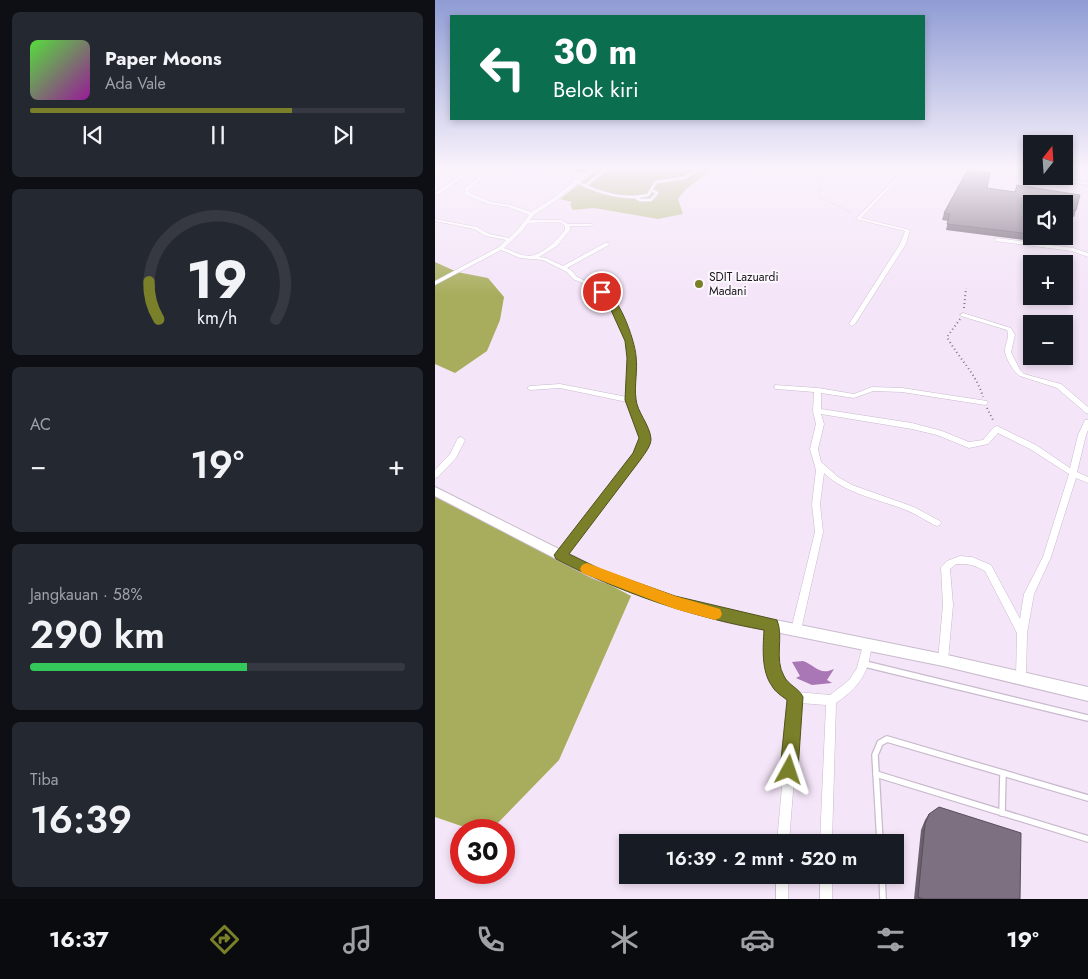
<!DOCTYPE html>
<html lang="id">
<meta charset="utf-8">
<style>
body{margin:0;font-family:Jost,sans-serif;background:#242831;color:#f1f3f6;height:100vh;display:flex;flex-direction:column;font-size:19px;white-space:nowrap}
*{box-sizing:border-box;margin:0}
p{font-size:16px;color:#9ea1a6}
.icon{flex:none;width:28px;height:28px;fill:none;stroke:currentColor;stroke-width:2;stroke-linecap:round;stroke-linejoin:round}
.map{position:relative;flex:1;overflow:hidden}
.panel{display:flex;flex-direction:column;gap:12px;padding:12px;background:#0d0f14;width:435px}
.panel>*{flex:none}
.hud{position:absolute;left:15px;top:15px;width:475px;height:105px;border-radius:0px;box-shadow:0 2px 8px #0003;background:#0b6e4f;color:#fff;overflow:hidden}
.needle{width:32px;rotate:17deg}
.tools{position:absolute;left:588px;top:135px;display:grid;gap:10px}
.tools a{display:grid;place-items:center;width:50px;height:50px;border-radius:0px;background:#171b24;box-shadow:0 2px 8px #0003;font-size:25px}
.speed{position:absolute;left:15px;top:819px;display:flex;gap:10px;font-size:25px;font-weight:700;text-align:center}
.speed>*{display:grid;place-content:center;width:65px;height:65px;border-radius:50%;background:#171b24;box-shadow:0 2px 8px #0003;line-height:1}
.speed .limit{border:8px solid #d22;background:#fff;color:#111}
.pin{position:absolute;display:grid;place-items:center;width:42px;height:42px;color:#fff;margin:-21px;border:2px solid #fff;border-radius:50%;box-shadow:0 1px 5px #0007}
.me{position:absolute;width:55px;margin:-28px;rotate:5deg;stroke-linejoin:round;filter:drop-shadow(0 0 4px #0008)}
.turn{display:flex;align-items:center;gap:18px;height:105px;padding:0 20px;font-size:22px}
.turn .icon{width:65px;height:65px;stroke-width:2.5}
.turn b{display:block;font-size:35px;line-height:42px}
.big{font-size:38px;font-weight:600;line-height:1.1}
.panel .card{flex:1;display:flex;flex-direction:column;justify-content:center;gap:8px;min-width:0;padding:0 18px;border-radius:8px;background:#242831}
.panel .dial{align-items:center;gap:0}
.dial svg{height:130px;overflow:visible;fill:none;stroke:#363941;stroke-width:7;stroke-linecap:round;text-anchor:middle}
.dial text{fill:#f1f3f6;stroke:none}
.song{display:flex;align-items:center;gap:15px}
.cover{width:60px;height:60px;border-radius:8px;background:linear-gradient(135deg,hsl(110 70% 55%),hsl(300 70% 35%))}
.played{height:5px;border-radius:2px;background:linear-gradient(90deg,#7a7f29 70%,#363941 70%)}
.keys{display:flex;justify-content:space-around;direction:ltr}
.heat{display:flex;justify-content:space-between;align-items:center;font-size:28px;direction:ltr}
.charge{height:8px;border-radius:4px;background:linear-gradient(90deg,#34c759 58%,#363941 0)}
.trip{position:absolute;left:184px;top:834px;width:285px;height:50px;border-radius:0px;background:#171b24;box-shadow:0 2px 8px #0003;font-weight:600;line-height:50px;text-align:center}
.menu{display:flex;height:80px;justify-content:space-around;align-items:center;background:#090b0e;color:#9ea1a6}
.menu .icon{width:35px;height:35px}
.menu .current{color:#7a7f29}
.menu b{font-size:22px;color:#f1f3f6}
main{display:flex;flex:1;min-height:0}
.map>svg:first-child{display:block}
</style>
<main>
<section class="panel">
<div class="card">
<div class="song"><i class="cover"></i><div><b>Paper Moons</b><p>Ada Vale</p></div></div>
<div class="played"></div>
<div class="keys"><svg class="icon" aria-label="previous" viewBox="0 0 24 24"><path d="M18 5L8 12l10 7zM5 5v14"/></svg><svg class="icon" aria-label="pause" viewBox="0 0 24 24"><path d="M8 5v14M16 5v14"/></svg><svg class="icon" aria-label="next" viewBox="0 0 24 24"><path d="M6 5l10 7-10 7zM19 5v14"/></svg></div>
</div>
<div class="card dial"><svg viewBox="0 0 100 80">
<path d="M14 69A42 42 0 1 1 86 69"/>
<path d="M14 69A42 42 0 0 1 8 46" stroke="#7a7f29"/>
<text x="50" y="56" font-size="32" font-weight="700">19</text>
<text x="50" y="72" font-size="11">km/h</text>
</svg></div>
<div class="card"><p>AC</p>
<div class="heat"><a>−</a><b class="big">19°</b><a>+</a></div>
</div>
<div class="card"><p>Jangkauan · 58%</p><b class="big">290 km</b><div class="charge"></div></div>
<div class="card"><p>Tiba</p><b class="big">16:39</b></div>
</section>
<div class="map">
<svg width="653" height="899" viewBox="0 0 653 899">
<rect width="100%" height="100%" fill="#f4e5f8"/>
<path fill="#b8be82" d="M164,169H278L251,189L243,199L248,214L223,219L159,208L138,210L135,204L137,202L125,199Z"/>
<g fill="#a7ad5c">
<path d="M0,262L22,272L53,278L69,297L65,320L52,351L20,373L0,364Z"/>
<path d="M0,492L196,596L124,760L56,830H38L0,817Z"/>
</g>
<path fill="#a977b5" d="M368,661C380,665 384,676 399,669L392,680L397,683L377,685L361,678L365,676L357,662Z"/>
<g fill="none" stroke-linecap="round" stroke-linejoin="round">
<g stroke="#c8bacc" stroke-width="4">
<g id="lane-far1">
<path d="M142,182C164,193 188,201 213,195L221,182L249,178L261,171L260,169"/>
<path d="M150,186L171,169"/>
<path d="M200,197L205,200H216L222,193L217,190"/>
</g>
</g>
<g stroke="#c8bacc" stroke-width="8">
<g id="lane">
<path d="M430,664L653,718"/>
<path d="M441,774L653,839"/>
<path d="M567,813L568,773"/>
<path d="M445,842L440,755L445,743L452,739L653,798"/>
<path d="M447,875L448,899"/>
</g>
</g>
<g stroke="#c8bacc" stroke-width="1">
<g id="street">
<path d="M34,169H39L5,194H1V192Z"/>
<path d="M53,169H58L34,190L33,192L56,202L76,205L96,212L118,198L139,182L108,169H114L141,180L155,169H160L122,200L99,215L95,220H126L133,224H157V225L155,226H135V230L122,246L104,257L111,258L128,266L170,243H174V245L132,268L136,270L142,277L160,285L177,297L197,341L200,358L198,400L214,438L212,447L129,558L126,559L123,558L122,555L123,552L204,446L206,438L192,402L125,388L95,390L92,388L95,386L125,384L192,397L194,358L191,341L173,299L156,287L138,279L132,272L108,260L85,258L66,250L0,285V281L64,247L71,240L51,236L39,229L0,221V219L42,227L54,234L74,238L84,228L94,215L73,207L53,204L29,194L30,188ZM125,222L130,226V230C121,241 104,260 88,255C82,254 75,250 69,248L88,230L93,223Z"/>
<path d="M469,169H473L426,218L475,230L471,244L420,324L417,326L415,325L414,324L465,244L470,231L421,219Z"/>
<path d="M562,169H572L596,173V175Z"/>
<path d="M606,176H617L653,183V185Z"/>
<path d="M562,238L638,248L653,253V257L637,251L560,241V239Z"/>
<path d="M528,313L576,328L580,335L576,352L585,370L589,374L626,384L653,407V413H651L622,388L585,376C579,372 570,358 570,351C570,343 575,338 572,330L526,316L525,315Z"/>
<path d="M340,385L383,388L419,394L437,387L467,388L552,401L553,403L550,405L467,392L438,391L419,398L386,393V409L477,423L507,431L534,442L548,440L559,427L562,426L601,445L635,468L643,435L650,420H653V430L651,435L642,472L653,477V483L641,478L616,557L599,594L592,633L591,678L590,681L586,683L582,681L581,678L582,633L550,571L540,566L531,564H521L515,569L518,605L513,660L512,663L508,665L504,663L503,660L508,605L506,567L512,561L525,556L537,557L556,565L585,619L589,594L608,557L634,474L595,449L563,433L553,444L534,448L502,435L477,429L386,414L389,424L383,449L386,462L403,477L417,485L479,507L505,521L506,523L505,525L502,526L499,525C490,520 481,514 471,510C443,499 411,494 389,473L385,504L388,532L366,630L364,633L361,634L358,633L356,630L380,532L377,504L381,470L375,449L381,424L378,411L379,392L342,389H340L339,387Z"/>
<path d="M26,437L30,440L21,458L3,477L0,478V470L15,454L23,438Z"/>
<path d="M337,621L340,622L342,625L340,654L346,678L362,692L395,695L408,685L414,680L422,668L429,641L432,639L435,641C437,646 436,651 435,656C431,678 419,691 401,703L397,842H385L391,705L365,703L354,842H342L355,699L338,685L337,681L330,654L332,625L334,622Z"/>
<rect x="341" y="875" width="12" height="24"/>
<rect x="385" y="875" width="12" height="24"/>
</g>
</g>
<g stroke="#c8bacc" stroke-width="2">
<path id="secondary" d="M0,487L166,570L239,597L291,610L508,654L653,687V701L508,666L291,622L239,607L158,578L0,496Z"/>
</g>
<path stroke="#837986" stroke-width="1" stroke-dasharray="0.5 2.5" stroke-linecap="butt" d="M392,169L383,191L385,197L415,212"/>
<g stroke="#837986" stroke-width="2" stroke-dasharray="1 3" stroke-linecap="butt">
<path d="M529,308L531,288"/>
<path d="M525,319L512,337C524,359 541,373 548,397"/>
<path d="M552,408L559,422"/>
</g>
<use href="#lane-far1" stroke="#fff" stroke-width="2.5"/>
<use href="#lane" stroke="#fff" stroke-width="5.5"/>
<use href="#street" fill="#fff" fill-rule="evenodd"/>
<use href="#secondary" fill="#fff" fill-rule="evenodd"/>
</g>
<g fill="#6c606e" fill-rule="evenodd">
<path d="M125,169H153L148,172Z"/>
<path d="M533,169L555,173L552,188L580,192L582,185L645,195L639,217L636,216L634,222L636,236L633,242L613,240L612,243L511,230L513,221L507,220L509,213ZM596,204H629V236H596Z"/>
<path d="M494,814L585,899H479L486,830L490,820Z"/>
</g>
<path fill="#584e5a" d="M149,169H153L148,172L147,170Z"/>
<g fill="#7d7080" stroke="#584e5a">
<path d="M533,169L555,173L552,188L580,192L582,185L645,195L641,210H638L636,216L633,215L636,236L629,235V204H596V234L512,224L515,214L509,213Z"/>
<path d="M504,807L586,833L585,899H488L483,897L490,824L494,814Z"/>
</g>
<linearGradient id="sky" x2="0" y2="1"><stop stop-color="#8f9cd4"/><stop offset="0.57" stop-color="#faf3fc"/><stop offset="1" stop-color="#faf3fc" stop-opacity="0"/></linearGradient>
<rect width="653" height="295" fill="url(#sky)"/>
<path fill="#7a7f29" stroke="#4f531b" d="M164,290C182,287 200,341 201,356C203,370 199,385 201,399C202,412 215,425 216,439C216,446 210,453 206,459L134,554L167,570L240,596L342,620C349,637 339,659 349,676C353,685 364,688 368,697L363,770L360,776L354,778L348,776L345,770L352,700C347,696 340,692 337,686C326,671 328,647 329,630C257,617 186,593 121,559L119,555L198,453L204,438L190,400L192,358L190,341L171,299L164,294Z"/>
<path fill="#f59e0b" d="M152,563L240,596L285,609L287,614L285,618L280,620L240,609L147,573L145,569L147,565Z"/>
<circle fill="#7a7f29" stroke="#fcf6fe" stroke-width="2" cx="264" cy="284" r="5"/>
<g text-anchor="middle" stroke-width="4" stroke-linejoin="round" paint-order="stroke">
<g font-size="12" fill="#1a151b" stroke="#fcf6fe" text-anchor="start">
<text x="274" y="281">SDIT Lazuardi<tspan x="274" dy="14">Madani</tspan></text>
</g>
</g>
</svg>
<div class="tools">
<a><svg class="needle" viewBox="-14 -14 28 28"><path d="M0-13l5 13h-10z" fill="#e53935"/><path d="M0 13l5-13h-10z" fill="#9ea1a6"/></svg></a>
<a><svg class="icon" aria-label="sound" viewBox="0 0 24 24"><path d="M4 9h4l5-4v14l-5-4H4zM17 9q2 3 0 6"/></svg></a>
<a>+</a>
<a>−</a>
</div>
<div class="speed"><div class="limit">30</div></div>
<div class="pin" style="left:167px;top:292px;background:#d93025"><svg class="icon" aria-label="arrive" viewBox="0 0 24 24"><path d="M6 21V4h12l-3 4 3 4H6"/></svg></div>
<svg class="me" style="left:354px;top:770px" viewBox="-20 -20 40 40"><path d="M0-17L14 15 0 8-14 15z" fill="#7a7f29" stroke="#fff" stroke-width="4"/></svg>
<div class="trip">16:39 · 2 mnt · 520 m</div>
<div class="hud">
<div class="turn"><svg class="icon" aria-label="left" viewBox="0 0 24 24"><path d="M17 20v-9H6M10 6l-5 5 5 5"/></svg><div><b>30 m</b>Belok kiri</div></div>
</div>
</div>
</main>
<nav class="menu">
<b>16:37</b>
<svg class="icon current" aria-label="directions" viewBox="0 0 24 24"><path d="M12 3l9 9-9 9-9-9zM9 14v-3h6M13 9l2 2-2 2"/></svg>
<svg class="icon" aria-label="music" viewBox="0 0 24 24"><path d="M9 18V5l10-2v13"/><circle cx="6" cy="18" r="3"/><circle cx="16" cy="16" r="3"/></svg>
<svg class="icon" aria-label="phone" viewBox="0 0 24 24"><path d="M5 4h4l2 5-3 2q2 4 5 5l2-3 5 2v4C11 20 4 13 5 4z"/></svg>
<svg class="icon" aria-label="climate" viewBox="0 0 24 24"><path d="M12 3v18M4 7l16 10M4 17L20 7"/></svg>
<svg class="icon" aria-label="car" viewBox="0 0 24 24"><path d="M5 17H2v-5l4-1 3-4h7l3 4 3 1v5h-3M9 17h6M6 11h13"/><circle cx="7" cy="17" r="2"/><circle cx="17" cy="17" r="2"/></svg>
<svg class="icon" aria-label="filters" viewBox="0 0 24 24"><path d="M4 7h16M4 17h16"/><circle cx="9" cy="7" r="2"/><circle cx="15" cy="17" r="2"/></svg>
<b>19°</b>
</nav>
